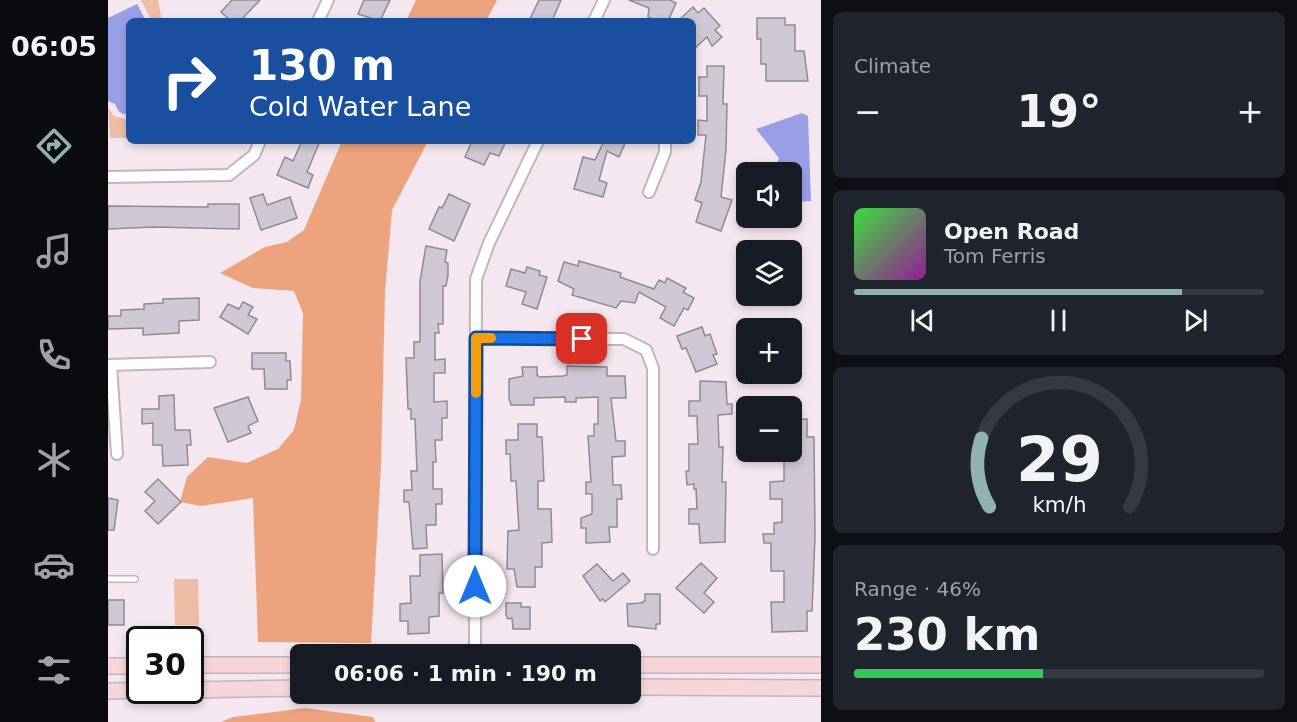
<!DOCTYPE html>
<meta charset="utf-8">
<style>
body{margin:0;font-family:"DejaVu Sans",sans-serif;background:#20242c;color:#f1f3f6;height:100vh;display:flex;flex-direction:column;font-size:22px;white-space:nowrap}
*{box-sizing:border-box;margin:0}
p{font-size:20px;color:#9ea1a6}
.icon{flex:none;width:33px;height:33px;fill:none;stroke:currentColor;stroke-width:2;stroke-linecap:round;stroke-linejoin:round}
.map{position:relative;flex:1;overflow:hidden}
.panel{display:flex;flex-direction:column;gap:12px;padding:12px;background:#0d0f14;width:476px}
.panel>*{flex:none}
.hud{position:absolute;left:18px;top:18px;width:570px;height:126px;border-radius:9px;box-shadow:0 3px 9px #0003;background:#1a4fa0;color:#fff;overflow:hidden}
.fabs{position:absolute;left:628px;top:162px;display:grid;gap:12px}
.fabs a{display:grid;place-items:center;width:66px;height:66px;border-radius:9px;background:#171b24;box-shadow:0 3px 9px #0003;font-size:30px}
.speed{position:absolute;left:18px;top:626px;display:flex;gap:12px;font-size:30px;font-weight:700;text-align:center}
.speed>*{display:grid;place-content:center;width:78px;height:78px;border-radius:50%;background:#171b24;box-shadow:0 3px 9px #0003;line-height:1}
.speed .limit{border:3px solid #111;border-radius:9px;background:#fff;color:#111}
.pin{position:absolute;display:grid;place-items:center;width:51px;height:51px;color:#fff;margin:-26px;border-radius:12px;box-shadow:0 3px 9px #0006}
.me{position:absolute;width:66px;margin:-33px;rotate:0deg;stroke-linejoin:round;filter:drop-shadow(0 0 4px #0008)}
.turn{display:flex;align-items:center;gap:21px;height:126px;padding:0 24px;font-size:27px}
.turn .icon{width:78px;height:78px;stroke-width:2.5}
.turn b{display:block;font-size:42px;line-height:51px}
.big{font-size:45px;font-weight:700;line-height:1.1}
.panel .widget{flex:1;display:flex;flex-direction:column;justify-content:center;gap:9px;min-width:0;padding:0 21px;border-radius:9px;background:#20242c}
.panel .dial{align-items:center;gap:0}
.dial svg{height:156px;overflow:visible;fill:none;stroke:#363941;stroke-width:7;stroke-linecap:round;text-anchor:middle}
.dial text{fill:#f1f3f6;stroke:none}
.song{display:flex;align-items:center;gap:18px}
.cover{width:72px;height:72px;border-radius:9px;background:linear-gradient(135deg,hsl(120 70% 55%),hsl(300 70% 35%))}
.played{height:6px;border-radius:3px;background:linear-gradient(90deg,#90b3b1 80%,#363941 80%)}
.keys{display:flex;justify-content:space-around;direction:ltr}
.heat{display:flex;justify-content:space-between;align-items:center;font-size:33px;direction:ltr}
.charge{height:9px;border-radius:4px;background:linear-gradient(90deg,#34c759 46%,#363941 0)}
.trip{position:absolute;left:182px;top:644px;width:351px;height:60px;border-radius:9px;background:#171b24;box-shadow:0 3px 9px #0003;font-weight:700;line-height:60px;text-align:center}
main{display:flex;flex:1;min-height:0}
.tab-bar{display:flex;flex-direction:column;width:108px;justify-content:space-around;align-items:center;background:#090b0e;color:#9ea1a6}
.tab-bar .icon{width:42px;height:42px}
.tab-bar .current{color:#90b3b1}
.tab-bar b{font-size:27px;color:#f1f3f6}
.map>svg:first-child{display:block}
</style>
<main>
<nav class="tab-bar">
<b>06:05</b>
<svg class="icon current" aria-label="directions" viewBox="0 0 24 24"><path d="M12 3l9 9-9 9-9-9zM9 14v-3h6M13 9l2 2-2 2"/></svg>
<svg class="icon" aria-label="music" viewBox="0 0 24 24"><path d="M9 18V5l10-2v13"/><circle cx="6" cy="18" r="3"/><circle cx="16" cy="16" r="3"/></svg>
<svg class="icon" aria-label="phone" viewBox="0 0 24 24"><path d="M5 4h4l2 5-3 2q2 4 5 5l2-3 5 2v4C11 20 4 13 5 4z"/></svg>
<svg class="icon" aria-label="climate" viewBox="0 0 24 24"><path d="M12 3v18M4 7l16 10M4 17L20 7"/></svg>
<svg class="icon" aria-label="car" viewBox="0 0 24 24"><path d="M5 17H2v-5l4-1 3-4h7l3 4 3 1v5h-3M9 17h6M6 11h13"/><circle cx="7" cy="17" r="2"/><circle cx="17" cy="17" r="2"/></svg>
<svg class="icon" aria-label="filters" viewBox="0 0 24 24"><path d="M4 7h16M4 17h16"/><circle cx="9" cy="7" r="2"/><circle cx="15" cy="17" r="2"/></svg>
</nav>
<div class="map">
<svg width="714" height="722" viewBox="0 0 714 722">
<rect width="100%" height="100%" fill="#f5e7ef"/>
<g fill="#eebda5">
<path d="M33,0H50L54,21H44Z"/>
<path d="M0,108L6,116L21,120V138H2Z"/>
<path d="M66,579H90L91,625H67Z"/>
</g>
<g fill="#eda37e">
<path d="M308,0H389L378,21H298Z"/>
<path d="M234,141H320L284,210L277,292L273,466L263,643L150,642L145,498L93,506L72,502L79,477L100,457L139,463L170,449L186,430L193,400L195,313L186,291L145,288L112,273L157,247L179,242L196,230Z"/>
<path d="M197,708L265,717L267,722H113L125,717Z"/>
</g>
<g fill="#999fe5">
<path d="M29,4L38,21H21V114C12,115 10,111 7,104L0,101V18Z"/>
<path d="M694,113L700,116L703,201L684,202V172H666L671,158L648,129Z"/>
</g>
<g fill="#cfc8d4" stroke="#918a95" stroke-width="1.5">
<path d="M124,0H152L132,21H123L113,12Z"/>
<path d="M256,0H282L272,21L250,14Z"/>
<path d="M431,0H453L444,21H421Z"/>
<path d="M521,0H562L568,3L560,21H549L540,17L541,8Z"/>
<path d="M585,7L590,13L596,8L612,26L607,30L614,37L604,46L599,37L585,50V21H570Z"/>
<path d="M649,18H677V25H687V51H696L700,81H658V64H653V39H649Z"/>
<path d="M599,66H616L615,104H619L618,150L613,197L624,200L613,231L588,222L594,203L587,200L593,182L598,135H590V120L599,121V96H591V77H599Z"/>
<path d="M194,141H212L199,172L205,175L200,188L169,175L177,157L185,161Z"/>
<path d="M364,141H398L391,156L382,153L376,165L357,157Z"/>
<path d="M496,141H518L511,157L499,151L491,180L499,183L495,197L466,189L475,157L487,160Z"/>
<path d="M155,194L159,205L182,197L189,218L153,230L142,198Z"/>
<path d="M341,194L362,204L346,241L321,229L331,207L334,208Z"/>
<path d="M100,204H131V229L46,227L0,229V206L100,207Z"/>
<path d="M318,246L339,250L337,262L340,263V275L338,286H335V324H330L331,333H327V360L337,359V373H326V402L339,401V418H334V440H327L328,462H325V489H334V504H328V525H318L319,548L305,549L301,502H296V490H304L303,471H309L307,419H303V409H300L298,358H306V342H312V281Z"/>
<path d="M471,261L513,273L512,277L546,289L551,280L557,283L559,278L578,288L575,292L586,298L580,310L576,308L566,326L552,318L558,307L531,292L527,303L513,301L508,308L464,295L466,289L450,281L456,262L470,266Z"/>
<path d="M419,267L432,271L431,275L439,277L429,309L414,304L418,292L398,286L403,269L417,273Z"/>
<path d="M91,298V320L71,321V333L35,335V328L0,329V316H13V310L36,309V304L55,303V299Z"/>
<path d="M135,302L145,307L140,315L149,319L140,334L112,317L120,304L131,309Z"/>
<path d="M594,327L597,336L602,334L609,354L605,355L609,364L588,372L578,348L574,349L569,336Z"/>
<path d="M144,353H178V361H182L183,380H179V389H157L156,369H144Z"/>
<path d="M459,366L499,367V376H517L518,398H503L508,441H517V456L504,457L505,485H513L514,499H509V527H501L502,542L478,543V528H473V518L484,514V494H478V482H483L480,436H486V424H490V397L468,398V402H457V397L426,398V405H403L401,398V379L415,376L414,367H429V375L432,377L455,376L459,375Z"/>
<path d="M592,381L618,382L619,404H624V414L610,415L611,447H615L614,482H618L617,542L592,543L591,524H581V509H589L588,489H586V484L579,485L578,471H581V444H590L589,416H581V401H592Z"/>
<path d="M66,395L67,430H82L83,445H79L80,465L55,466L54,445H45V423L34,424V409H51V396Z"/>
<path d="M140,397L150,421L140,426L143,433L120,442L106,408Z"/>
<path d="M699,419V437H706L707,537L704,611H699V631L664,632L663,602H676V571H663V543H656L655,534H666V523L674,522V499H662V482L676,481V452H684V420Z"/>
<path d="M410,424H429V437H434L436,481H430V509H443L444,542L434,543V567H427V587H409L406,569H399L400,531L411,530L408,481H403L402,454H398V440H410Z"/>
<path d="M50,479L73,502L50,524L37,511L47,501L37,492Z"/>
<path d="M0,498L10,500L6,530H0Z"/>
<path d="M334,554L335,593H331V616L321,617V633L300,634V621H292V604L303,603L302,576H312V555Z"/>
<path d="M593,563L609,578L596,593L606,602L596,613L568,588Z"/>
<path d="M489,564L505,581L515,573L522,581L497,602L495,599L492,601L475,576Z"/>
<path d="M537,594H552V624H548V629L520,626L519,604L533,603L537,601Z"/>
<rect x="0" y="600" width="16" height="25"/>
<path d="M398,603H413V607H422V629H405L404,618L400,619L398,615Z"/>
</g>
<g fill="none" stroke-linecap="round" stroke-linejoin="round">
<g stroke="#c2b5bc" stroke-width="8">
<path id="lane" d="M0,579H27"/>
</g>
<g stroke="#c2b5bc" stroke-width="14">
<g id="street">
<path d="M210,21L220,0"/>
<path d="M486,21L496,0"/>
<path d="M0,177L121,175L146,155L152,141"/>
<path d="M541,192L557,152V141"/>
<path d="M368,338L516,339L538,350L545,368V549"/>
<path d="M0,365L102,362"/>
<path d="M3,365L9,454"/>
<path d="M367,654L368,279L381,243L430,141"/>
</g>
</g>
<g stroke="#c2b5bc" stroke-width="18">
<g id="secondary">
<path d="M82,665H192"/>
<path d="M522,665H714"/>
<path d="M0,666H32"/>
<path d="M522,687L714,688"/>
<path d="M82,690L192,688"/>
<path d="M0,691L47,690"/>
</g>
</g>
<use href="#lane" stroke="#fff" stroke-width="5"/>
<use href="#street" stroke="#fff" stroke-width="10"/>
<use href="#secondary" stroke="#f7d6d9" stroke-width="15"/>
</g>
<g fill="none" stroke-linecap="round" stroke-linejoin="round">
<g stroke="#114b97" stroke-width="15">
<path id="route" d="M367,586L368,338L474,339"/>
</g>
<use href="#route" stroke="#1a73e8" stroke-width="10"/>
<path stroke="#f59e0b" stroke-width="10" d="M368,393V338H383"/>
</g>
</svg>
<div class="fabs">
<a><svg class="icon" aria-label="sound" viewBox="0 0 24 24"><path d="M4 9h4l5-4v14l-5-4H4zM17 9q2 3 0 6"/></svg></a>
<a><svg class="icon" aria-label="layers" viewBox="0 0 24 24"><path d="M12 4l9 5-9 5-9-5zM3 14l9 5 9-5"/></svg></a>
<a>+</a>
<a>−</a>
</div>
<div class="speed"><div class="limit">30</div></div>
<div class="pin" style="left:474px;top:339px;background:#d93025"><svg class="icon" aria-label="arrive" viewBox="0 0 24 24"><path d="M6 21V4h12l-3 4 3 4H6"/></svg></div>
<svg class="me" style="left:367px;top:586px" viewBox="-20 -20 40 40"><circle r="19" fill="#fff"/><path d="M0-13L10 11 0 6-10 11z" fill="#1a73e8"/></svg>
<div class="trip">06:06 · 1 min · 190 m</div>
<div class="hud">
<div class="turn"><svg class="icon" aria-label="right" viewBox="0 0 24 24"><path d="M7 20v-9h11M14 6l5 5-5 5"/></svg><div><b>130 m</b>Cold Water Lane</div></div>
</div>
</div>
<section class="panel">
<div class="widget"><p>Climate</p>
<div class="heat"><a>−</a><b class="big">19°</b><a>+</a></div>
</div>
<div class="widget">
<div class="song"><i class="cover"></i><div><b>Open Road</b><p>Tom Ferris</p></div></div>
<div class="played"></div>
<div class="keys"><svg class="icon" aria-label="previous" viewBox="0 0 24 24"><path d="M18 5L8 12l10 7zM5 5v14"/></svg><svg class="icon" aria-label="pause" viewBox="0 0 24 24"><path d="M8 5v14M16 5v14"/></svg><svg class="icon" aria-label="next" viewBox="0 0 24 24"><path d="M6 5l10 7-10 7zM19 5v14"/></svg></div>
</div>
<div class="widget dial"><svg viewBox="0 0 100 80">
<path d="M14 69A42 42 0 1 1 86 69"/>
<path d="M14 69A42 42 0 0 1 10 34" stroke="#90b3b1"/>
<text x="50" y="56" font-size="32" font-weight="700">29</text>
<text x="50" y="72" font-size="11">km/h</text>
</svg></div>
<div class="widget"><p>Range · 46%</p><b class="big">230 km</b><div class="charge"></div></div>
</section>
</main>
